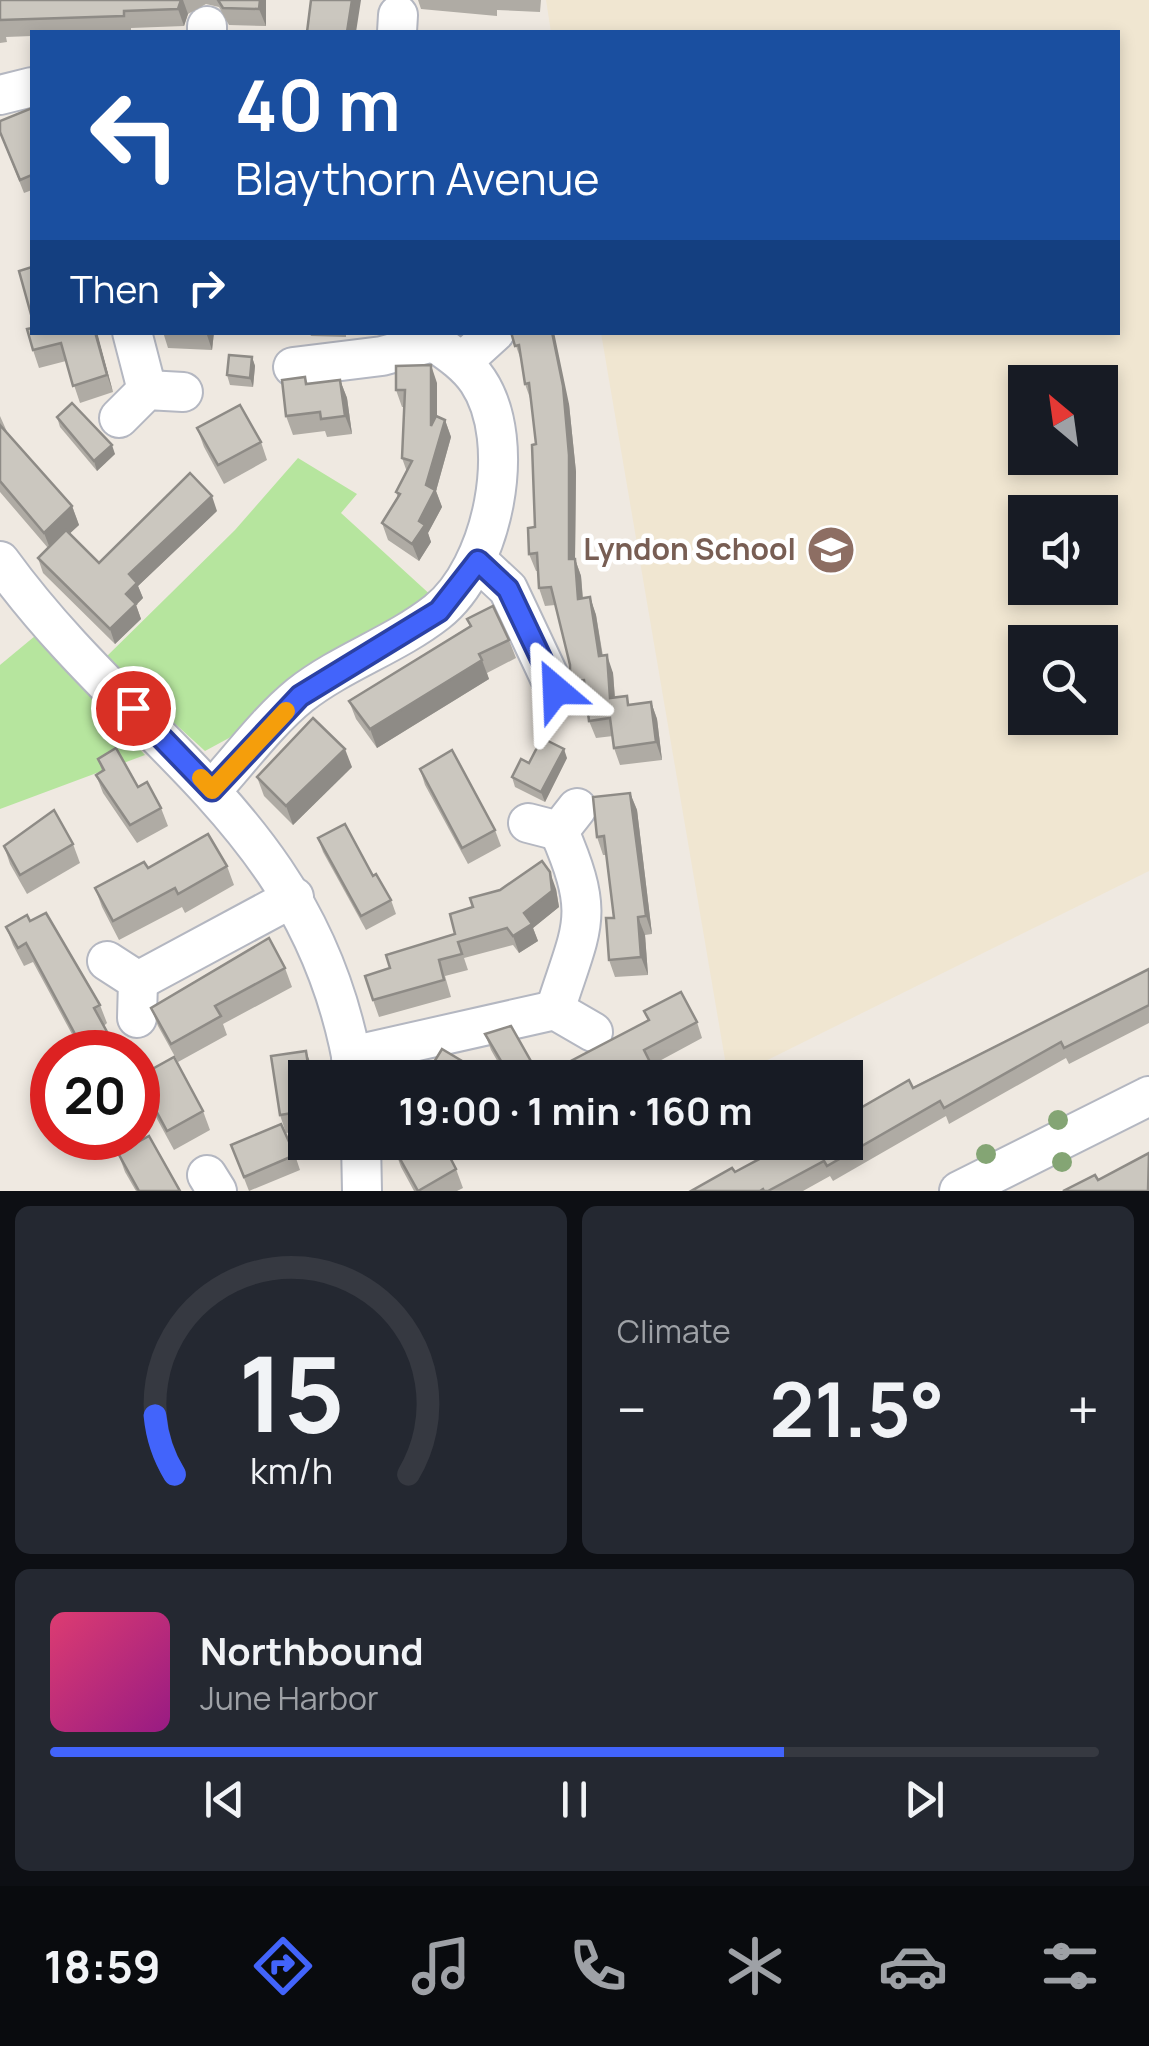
<!DOCTYPE html>
<meta charset="utf-8">
<style>
body{margin:0;font-family:Manrope,sans-serif;background:#242831;color:#f1f3f6;height:100vh;display:flex;flex-direction:column;font-size:38px;white-space:nowrap}
*{box-sizing:border-box;margin:0}
p{font-size:32px;color:#9ea1a6}
.icon{flex:none;width:55px;height:55px;fill:none;stroke:currentColor;stroke-width:2;stroke-linecap:round;stroke-linejoin:round}
.map{position:relative;height:1191px;overflow:hidden}
.panel{display:flex;flex-direction:column;gap:15px;padding:15px;background:#0d0f14;flex:1}
.panel>*{flex:none}
.top-card{position:absolute;left:30px;top:30px;width:1090px;height:305px;border-radius:0px;box-shadow:0 5px 15px #0003;background:#1a4fa0;color:#fff;overflow:hidden}
.needle{width:65px;rotate:331deg}
.buttons{position:absolute;left:1008px;top:365px;display:grid;gap:20px}
.buttons a{display:grid;place-items:center;width:110px;height:110px;border-radius:0px;background:#171b24;box-shadow:0 5px 15px #0003;font-size:50px}
.speed{position:absolute;left:30px;top:1030px;display:flex;gap:20px;font-size:50px;font-weight:700;text-align:center}
.speed>*{display:grid;place-content:center;width:130px;height:130px;border-radius:50%;background:#171b24;box-shadow:0 5px 15px #0003;line-height:1}
.speed .limit{border:15px solid #d22;background:#fff;color:#111}
.pin{position:absolute;display:grid;place-items:center;width:85px;height:85px;color:#fff;margin:-42px;border:5px solid #fff;border-radius:50%;box-shadow:0 2px 10px #0007}
.me{position:absolute;width:110px;margin:-55px;rotate:334deg;stroke-linejoin:round;filter:drop-shadow(0 0 8px #0008)}
.turn{display:flex;align-items:center;gap:35px;height:210px;padding:0 40px;font-size:45px}
.turn .icon{width:130px;height:130px;stroke-width:2.5}
.turn b{display:block;font-size:70px;line-height:85px}
.then{display:flex;align-items:center;height:95px;padding:0 40px;background:#0003;gap:20px;font-size:38px}
.big{font-size:75px;font-weight:700;line-height:1.1}
.panel .widget{flex:1;display:flex;flex-direction:column;justify-content:center;gap:15px;min-width:0;padding:0 35px;border-radius:15px;background:#242831}
.panel .dial{align-items:center;gap:0}
.dial svg{height:260px;overflow:visible;fill:none;stroke:#363941;stroke-width:7;stroke-linecap:round;text-anchor:middle}
.dial text{fill:#f1f3f6;stroke:none}
.song{display:flex;align-items:center;gap:30px}
.cover{width:120px;height:120px;border-radius:15px;background:linear-gradient(135deg,hsl(340 70% 55%),hsl(310 70% 35%))}
.played{height:10px;border-radius:5px;background:linear-gradient(90deg,#4264fb 70%,#363941 70%)}
.keys{display:flex;justify-content:space-around;direction:ltr}
.heat{display:flex;justify-content:space-between;align-items:center;font-size:55px;direction:ltr}
.panel .tiles{flex:1;display:grid;gap:15px;grid-template-columns:1fr 1fr}
.widget:last-child{grid-column:span 2}
.trip{position:absolute;left:288px;top:1060px;width:575px;height:100px;border-radius:0px;background:#171b24;box-shadow:0 5px 15px #0003;font-weight:700;line-height:100px;text-align:center}
.menu{display:flex;height:160px;justify-content:space-around;align-items:center;background:#090b0e;color:#9ea1a6}
.menu .icon{width:70px;height:70px}
.menu .selected{color:#4264fb}
.menu b{font-size:45px;color:#f1f3f6}
.map>svg:first-child{display:block}
</style>
<div class="map">
<svg width="1149" height="1191" viewBox="0 0 1149 1191">
<rect width="100%" height="100%" fill="#efe9e1"/>
<path fill="#f0e6d1" fill-rule="evenodd" d="M546,0H1149V871L733,1077H728L601,333L1118,332V32H551ZM1025,382H1100V458H1025ZM1025,512H1100V588H1025ZM1025,642H1100V718H1025Z"/>
<g fill="#b6e59e">
<path d="M298,458L357,494L341,513L434,598L317,662L229,738L205,751L104,659L235,530Z"/>
<path d="M35,636L145,755L0,809V665Z"/>
</g>
<g fill="none" stroke-linecap="round" stroke-linejoin="round">
<g stroke="#b4b7c1" stroke-width="42">
<g id="minor">
<path d="M207,32V26"/>
<path d="M397,32L398,15"/>
<path d="M0,95L32,87"/>
<path d="M132,332L147,390"/>
<path d="M462,362L495,332"/>
<path d="M293,367L382,356L433,342"/>
<path d="M119,418L147,390L183,392"/>
<path d="M0,561C135,747 316,825 355,1078"/>
<path d="M478,561L508,589L556,691"/>
<path d="M212,790C240,759 268,721 300,695C342,662 395,645 437,612C493,568 519,442 478,381C464,360 440,347 420,332"/>
<path d="M528,823L559,831L577,808"/>
<path d="M107,961L138,981L137,1018"/>
<path d="M138,981L294,897"/>
<path d="M555,1010C582,925 596,917 559,831"/>
<path d="M351,1056L555,1010L593,1032"/>
<path d="M361,1142L362,1191"/>
<path d="M207,1175L217,1191"/>
<path d="M959,1191L1149,1096"/>
</g>
</g>
<use href="#minor" stroke="#fff" stroke-width="38"/>
</g>
<g fill="#84a574">
<circle cx="1058" cy="1120" r="10"/>
<circle cx="986" cy="1154" r="10"/>
<circle cx="1062" cy="1162" r="10"/>
</g>
<g fill="#afaba4">
<path d="M0,0H266V26L229,25L219,7L206,4L188,14L184,26L131,28V32H32V36L6,37L7,42L0,43Z"/>
<path d="M418,0H541L540,12L497,10V16L421,9Z"/>
<path d="M32,108V190L24,193L0,133Z"/>
<path d="M32,332H102L97,334L113,392L80,403L66,361L39,368L33,350Z"/>
<path d="M163,332H214L212,350L168,348Z"/>
<path d="M309,332H346V337L311,336Z"/>
<path d="M511,332L569,404L576,472L575,559L581,576L583,598L590,597L596,615L603,656L613,673L615,697L630,705L651,702L657,719L662,760L620,765L614,748L613,736L596,738L589,721L586,698L576,699L570,681V665L555,605L545,606L539,588L538,571H536L529,554L535,527L536,444L531,401L525,384L522,363Z"/>
<path d="M252,357L255,366L253,387L230,385L227,375Z"/>
<path d="M305,377L308,384L340,380L347,398L352,434L327,437L325,431L293,435L286,416Z"/>
<path d="M437,383V417L445,420L451,437L436,491L442,507L428,533L431,542L419,561L388,540L382,523L398,498L396,492L407,472L402,458L404,407H402L396,390Z"/>
<path d="M0,416L8,434L72,506L79,525L70,533L99,563L217,511L138,586L143,598L136,605L141,619L115,644L43,573L38,558L48,548L0,492Z"/>
<path d="M57,417L115,454L97,471L60,427Z"/>
<path d="M197,428L261,442L267,460L224,484L204,447Z"/>
<path d="M467,619L509,640L516,658L487,673L489,679L377,748L356,719L349,701L470,627Z"/>
<path d="M567,758L545,802L515,787L512,777L529,763Z"/>
<path d="M98,759L138,787L161,808L168,826L137,843L103,793L96,775L102,771Z"/>
<path d="M352,767L293,825L264,796L257,777Z"/>
<path d="M420,769L495,830L501,846L468,864L425,785Z"/>
<path d="M630,793L637,810L652,934L645,935L648,975L615,977L609,960L614,918L606,855H603L597,837Z"/>
<path d="M318,838L391,900L396,914L366,930L323,852Z"/>
<path d="M73,844L80,863L27,894L10,864L4,846Z"/>
<path d="M227,866L234,885L185,913L182,907L119,940L102,907L95,888L148,868Z"/>
<path d="M556,889L559,907L533,928L538,941L519,953L513,945L464,958L468,970L445,976L451,997L379,1017L373,1000L390,968L455,934Z"/>
<path d="M30,921L100,1005L107,1023L80,1049L33,962L24,966L13,945L6,927Z"/>
<path d="M285,968L292,987L223,1024L227,1035L178,1062L158,1026L151,1008Z"/>
<path d="M1149,969V1023L1069,1064L1066,1058L949,1124L946,1116L833,1181L830,1176L803,1191H691L793,1147Z"/>
<path d="M644,1011L697,1022L702,1038L652,1065L656,1078H507L491,1050L485,1034L540,1077L648,1021Z"/>
<path d="M306,1051L314,1078H305V1130L286,1133L280,1115Z"/>
<path d="M138,1077L203,1111L210,1130L174,1150L144,1095Z"/>
<path d="M231,1145L295,1155L300,1170L249,1191Z"/>
<path d="M394,1148L456,1169L463,1188L457,1191H414L401,1167Z"/>
<path d="M118,1153L180,1191H136L125,1172Z"/>
</g>
<g fill="#8e8b86">
<path d="M181,0H183L188,14L184,26L178,9Z"/>
<path d="M260,0H266V26L259,9Z"/>
<path d="M352,0H361L356,32H347Z"/>
<path d="M95,332H97L113,392L107,375Z"/>
<path d="M206,332H214L212,350Z"/>
<path d="M552,332H554L569,404L576,472L575,559L581,576L584,617L578,599L569,559Z"/>
<path d="M252,357L255,366L253,387L250,378Z"/>
<path d="M431,365L437,383V443L431,426Z"/>
<path d="M340,380L347,398L352,434L345,416Z"/>
<path d="M445,420L451,437L436,491L442,507L428,533L431,542L419,561L412,544L426,485Z"/>
<path d="M112,445L115,454L97,471L94,461Z"/>
<path d="M212,496L217,511L138,586L143,598L136,605L141,619L115,644L110,629L126,594L129,574Z"/>
<path d="M72,506L79,525L51,551L44,533Z"/>
<path d="M590,597L596,615L605,673L599,656Z"/>
<path d="M607,655L613,673L616,715L610,698Z"/>
<path d="M482,660L489,679L377,748L370,729Z"/>
<path d="M651,702L657,719L662,760L656,742Z"/>
<path d="M345,749L352,767L293,825L286,806Z"/>
<path d="M564,749L567,758L545,802L541,792Z"/>
<path d="M630,793L637,810L652,934L646,916Z"/>
<path d="M550,872L556,889L559,907L533,928L538,941L519,953L513,936L524,913Z"/>
<path d="M638,917L645,935L648,975L641,957Z"/>
<path d="M306,1051L313,1070L314,1078H310Z"/>
<path d="M462,1061L468,1078H453Z"/>
</g>
<g fill="#cbc7bf" stroke="#8e8b86" stroke-width="2.5">
<path d="M0,0H181L178,9L124,11V16L0,20Z"/>
<path d="M218,0H260L259,9L223,8Z"/>
<path d="M311,0H352L347,32H307Z"/>
<path d="M32,108V175L20,180L0,132V121Z"/>
<path d="M32,267V318L19,271Z"/>
<path d="M32,328V332H95L107,375L73,386L61,343L33,350L27,329Z"/>
<path d="M511,332H552L563,386L569,455V559H575L578,599L590,597L599,656L607,655L610,698L627,696L628,705L651,702L656,742L614,748L610,718L589,721L584,680L570,681V665L551,587L539,588L537,553L529,554L528,528L535,527L532,445L536,444L529,383L525,384L519,345L515,346Z"/>
<path d="M229,355L252,357L250,378L227,375Z"/>
<path d="M431,365V426L436,416L445,420L426,485L435,490L419,521L425,525L412,544L382,523L400,494L396,492L412,461L402,458L405,390H396V366Z"/>
<path d="M305,377L306,384L340,380L345,416L321,419L320,412L286,416L282,380Z"/>
<path d="M72,403L112,445L94,461L57,417Z"/>
<path d="M240,405L261,442L218,465L197,428Z"/>
<path d="M0,425L72,506L44,533L0,481Z"/>
<path d="M190,473L212,496L129,574L137,583L126,594L136,604L110,629L38,558L66,530L99,563Z"/>
<path d="M493,606L509,640L479,654L482,660L370,729L349,701L471,626L467,619Z"/>
<path d="M313,718L345,749L286,806L257,777Z"/>
<path d="M542,738L564,749L541,792L512,777L521,759L529,763Z"/>
<path d="M116,748L138,787L147,782L161,808L130,825L96,775L104,770L98,759Z"/>
<path d="M452,750L495,830L462,848L420,769Z"/>
<path d="M630,793L646,916L638,917L641,957L609,960L606,918H614L604,836L597,837L593,797Z"/>
<path d="M54,810L73,844L20,875L4,846Z"/>
<path d="M345,824L373,876L376,874L391,900L361,916L318,838Z"/>
<path d="M208,834L227,866L178,894L175,888L113,921L95,888L144,862L148,868Z"/>
<path d="M542,861L550,872L552,891L524,913L532,924L513,936L507,928L458,942L462,954L439,960L444,980L373,1000L365,976L390,968L386,955L455,934L450,914L473,907L470,898L500,890Z"/>
<path d="M46,913L100,1005L94,1008L118,1052H77L76,1051L82,1047L26,943L18,948L6,927L27,915L30,921Z"/>
<path d="M269,938L285,968L215,1006L221,1016L171,1044L151,1008Z"/>
<path d="M1149,969V1005L1064,1048L1061,1042L944,1108L940,1101L827,1166L824,1161L768,1191H764L763,1189L760,1191H691L732,1168L735,1172L791,1142L793,1147L801,1142H845V1117L909,1080L913,1088Z"/>
<path d="M681,992L697,1022L644,1050L652,1066L631,1078H511L485,1034L511,1026L540,1077L649,1020L644,1011Z"/>
<path d="M442,1049L462,1061L453,1078H431L426,1075Z"/>
<path d="M306,1051L310,1078H305V1111L280,1115L271,1056Z"/>
<path d="M174,1057L203,1111L167,1131L138,1077Z"/>
<path d="M281,1124L295,1155L244,1177L231,1145Z"/>
<path d="M149,1136L180,1191H139L118,1153Z"/>
<path d="M405,1142H442L456,1169L418,1191L394,1148Z"/>
<path d="M1149,1153L1148,1191H1063L1095,1175L1098,1180Z"/>
</g>
<g fill="none" stroke-linecap="round" stroke-linejoin="round">
<g stroke="#2b41a3" stroke-width="25">
<path id="route" d="M133,708L212,790L300,696L439,611L478,561L508,589L556,690"/>
</g>
<use href="#route" stroke="#4264fb" stroke-width="18"/>
<path stroke="#f59e0b" stroke-width="18" d="M201,778L212,790L286,711"/>
</g>
<defs>
<g id="school-disc" transform="scale(2.5)"><circle r="9.5" fill="#8d6e63" stroke="#fff"/><path d="M0-5L7-2L0 1L-7-2ZM-4 1L0 2.5L4 1V4Q0 6-4 4Z" fill="#fff"/></g>
</defs>
<g fill-rule="evenodd">
<use href="#school-disc" x="831" y="550"/>
</g>
<g text-anchor="middle" stroke-width="9" stroke-linejoin="round" paint-order="stroke">
<g font-size="30" font-weight="bold" fill="#785e54" stroke="#fff" text-anchor="end">
<text x="796" y="560">Lyndon School</text>
</g>
</g>
</svg>
<div class="buttons">
<a><svg class="needle" viewBox="-14 -14 28 28"><path d="M0-13l5 13h-10z" fill="#e53935"/><path d="M0 13l5-13h-10z" fill="#9ea1a6"/></svg></a>
<a><svg class="icon" aria-label="sound" viewBox="0 0 24 24"><path d="M4 9h4l5-4v14l-5-4H4zM17 9q2 3 0 6"/></svg></a>
<a><svg class="icon" aria-label="search" viewBox="0 0 24 24"><circle cx="10" cy="10" r="6"/><path d="M15 15l6 6"/></svg></a>
</div>
<div class="speed"><div class="limit">20</div></div>
<div class="pin" style="left:133px;top:708px;background:#d93025"><svg class="icon" aria-label="arrive" viewBox="0 0 24 24"><path d="M6 21V4h12l-3 4 3 4H6"/></svg></div>
<svg class="me" style="left:556px;top:690px" viewBox="-20 -20 40 40"><path d="M0-17L14 15 0 8-14 15z" fill="#4264fb" stroke="#fff" stroke-width="4"/></svg>
<div class="trip">19:00 · 1 min · 160 m</div>
<div class="top-card">
<div class="turn"><svg class="icon" aria-label="left" viewBox="0 0 24 24"><path d="M17 20v-9H6M10 6l-5 5 5 5"/></svg><div><b>40 m</b>Blaythorn Avenue</div></div>
<div class="then">Then<svg class="icon" aria-label="right" viewBox="0 0 24 24"><path d="M7 20v-9h11M14 6l5 5-5 5"/></svg></div>
</div>
</div>
<section class="panel">
<div class="tiles">
<div class="widget dial"><svg viewBox="0 0 100 80">
<path d="M14 69A42 42 0 1 1 86 69"/>
<path d="M14 69A42 42 0 0 1 8 51" stroke="#4264fb"/>
<text x="50" y="56" font-size="32" font-weight="700">15</text>
<text x="50" y="72" font-size="11">km/h</text>
</svg></div>
<div class="widget"><p>Climate</p>
<div class="heat"><a>−</a><b class="big">21.5°</b><a>+</a></div>
</div>
<div class="widget">
<div class="song"><i class="cover"></i><div><b>Northbound</b><p>June Harbor</p></div></div>
<div class="played"></div>
<div class="keys"><svg class="icon" aria-label="previous" viewBox="0 0 24 24"><path d="M18 5L8 12l10 7zM5 5v14"/></svg><svg class="icon" aria-label="pause" viewBox="0 0 24 24"><path d="M8 5v14M16 5v14"/></svg><svg class="icon" aria-label="next" viewBox="0 0 24 24"><path d="M6 5l10 7-10 7zM19 5v14"/></svg></div>
</div>
</div>
</section>
<nav class="menu">
<b>18:59</b>
<svg class="icon selected" aria-label="directions" viewBox="0 0 24 24"><path d="M12 3l9 9-9 9-9-9zM9 14v-3h6M13 9l2 2-2 2"/></svg>
<svg class="icon" aria-label="music" viewBox="0 0 24 24"><path d="M9 18V5l10-2v13"/><circle cx="6" cy="18" r="3"/><circle cx="16" cy="16" r="3"/></svg>
<svg class="icon" aria-label="phone" viewBox="0 0 24 24"><path d="M5 4h4l2 5-3 2q2 4 5 5l2-3 5 2v4C11 20 4 13 5 4z"/></svg>
<svg class="icon" aria-label="climate" viewBox="0 0 24 24"><path d="M12 3v18M4 7l16 10M4 17L20 7"/></svg>
<svg class="icon" aria-label="car" viewBox="0 0 24 24"><path d="M5 17H2v-5l4-1 3-4h7l3 4 3 1v5h-3M9 17h6M6 11h13"/><circle cx="7" cy="17" r="2"/><circle cx="17" cy="17" r="2"/></svg>
<svg class="icon" aria-label="filters" viewBox="0 0 24 24"><path d="M4 7h16M4 17h16"/><circle cx="9" cy="7" r="2"/><circle cx="15" cy="17" r="2"/></svg>
</nav>
